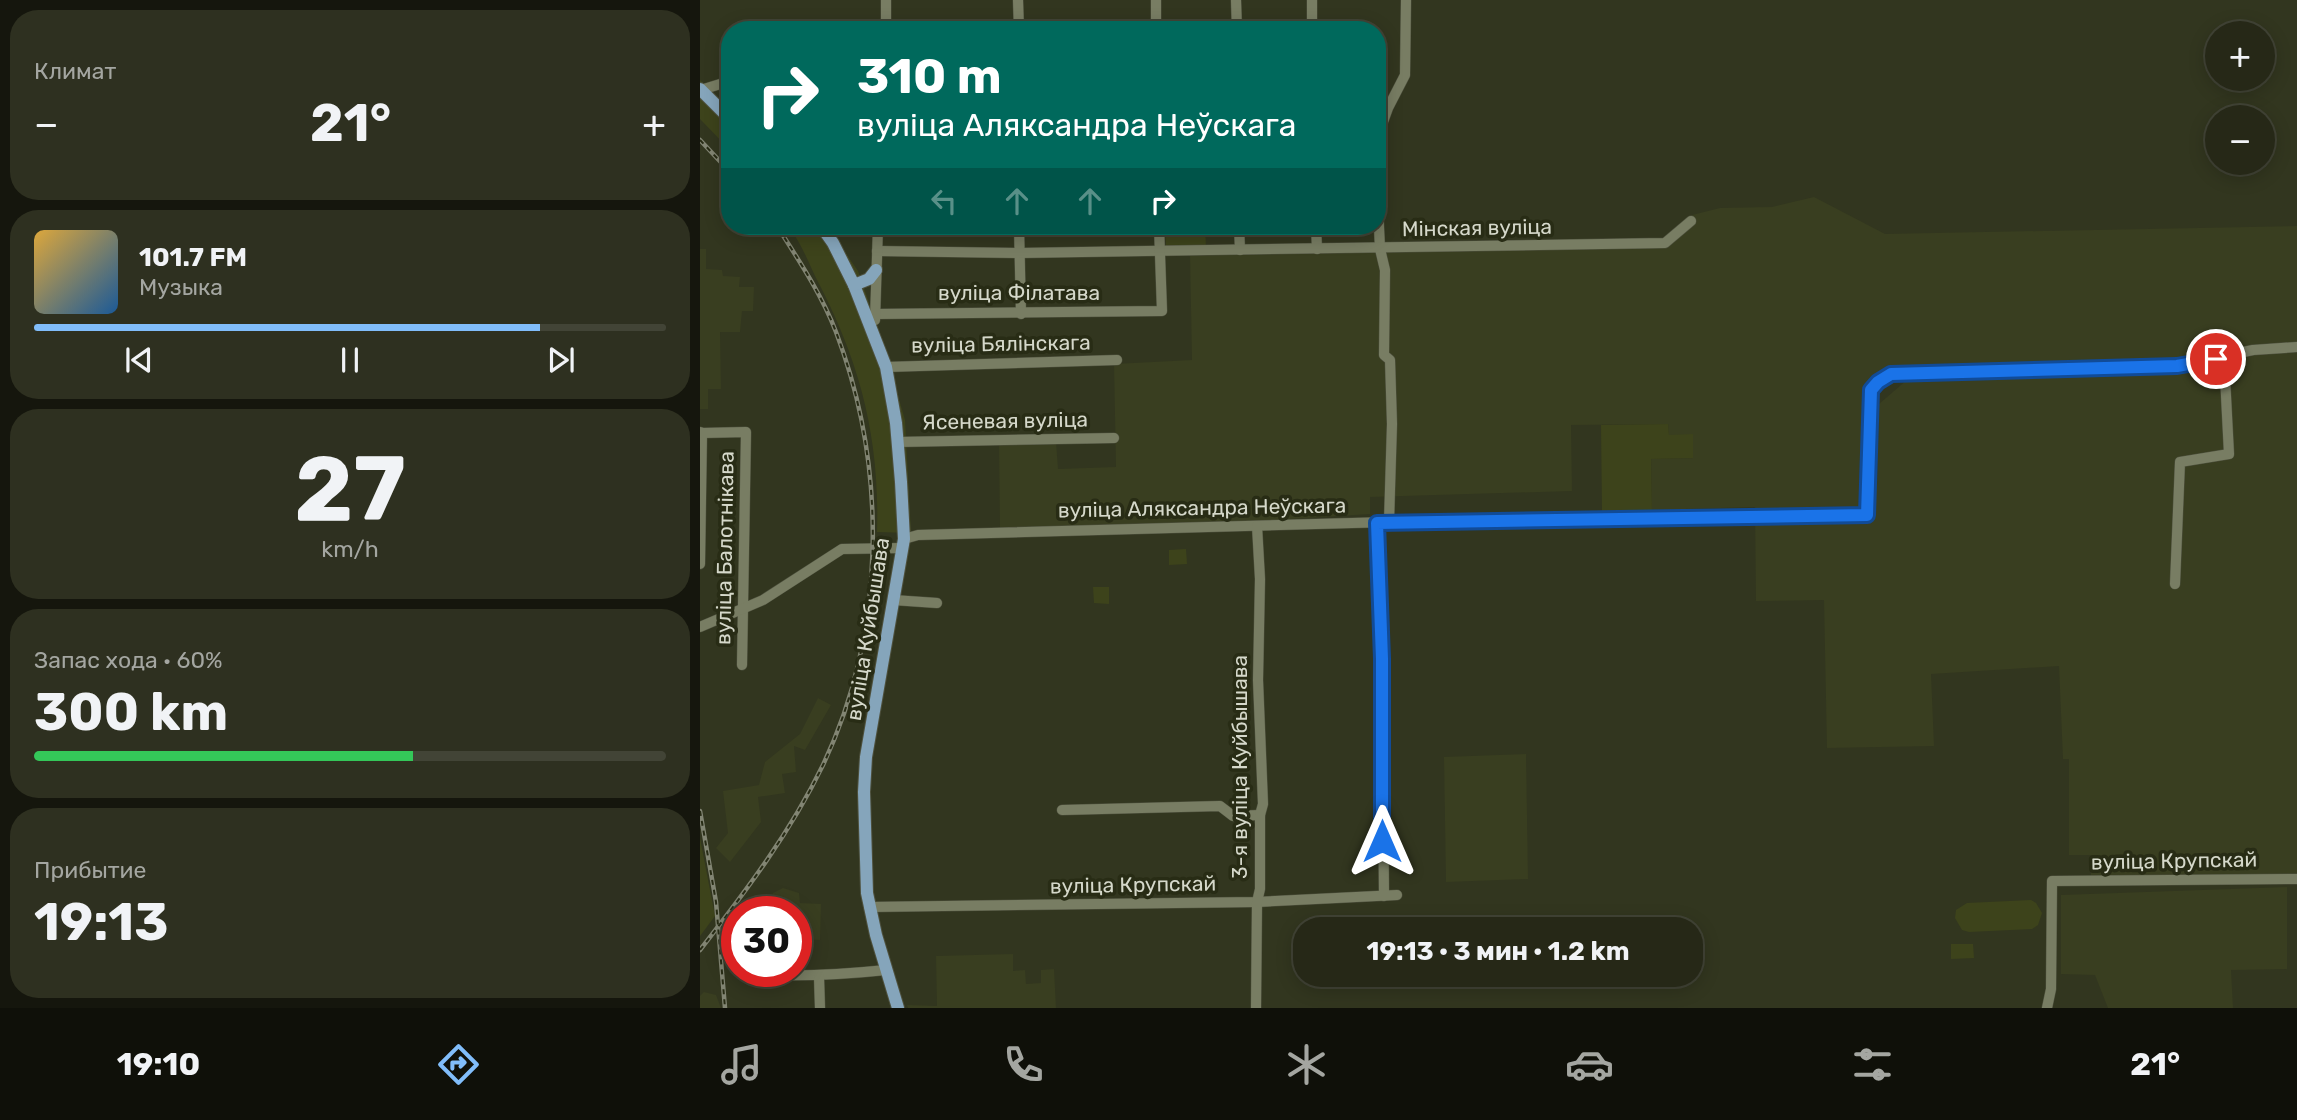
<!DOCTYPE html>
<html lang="ru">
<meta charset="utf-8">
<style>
body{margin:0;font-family:Rubik,sans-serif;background:#2e3020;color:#f1f3f6;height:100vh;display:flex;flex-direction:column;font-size:26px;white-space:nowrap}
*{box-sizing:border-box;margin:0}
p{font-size:23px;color:#a4a6a1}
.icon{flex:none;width:38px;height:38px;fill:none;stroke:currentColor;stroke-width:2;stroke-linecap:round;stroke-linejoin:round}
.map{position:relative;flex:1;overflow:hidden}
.panel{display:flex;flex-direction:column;gap:10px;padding:10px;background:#15160d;width:700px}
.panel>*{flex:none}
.banner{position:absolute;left:21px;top:21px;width:665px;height:214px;border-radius:28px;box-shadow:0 4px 18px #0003,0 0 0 2px #424436;background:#00695c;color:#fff;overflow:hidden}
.fabs{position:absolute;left:1505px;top:21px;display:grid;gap:14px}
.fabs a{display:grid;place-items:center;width:70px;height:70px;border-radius:50%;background:#262817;box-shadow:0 4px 18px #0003,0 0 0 2px #424436;font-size:35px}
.speed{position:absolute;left:21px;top:896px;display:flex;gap:14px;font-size:35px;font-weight:700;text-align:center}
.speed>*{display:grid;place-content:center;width:91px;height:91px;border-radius:50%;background:#262817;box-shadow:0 4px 18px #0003,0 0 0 2px #424436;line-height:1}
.speed .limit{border:10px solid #d22;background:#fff;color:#111}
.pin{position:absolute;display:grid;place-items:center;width:60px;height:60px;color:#fff;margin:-30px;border:4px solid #fff;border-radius:50%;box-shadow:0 2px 7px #0007}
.me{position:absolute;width:77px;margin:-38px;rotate:0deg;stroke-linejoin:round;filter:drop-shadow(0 0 5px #0008)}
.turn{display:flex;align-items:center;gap:24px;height:147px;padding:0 21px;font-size:32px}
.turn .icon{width:91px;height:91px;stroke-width:2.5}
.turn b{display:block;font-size:49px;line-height:60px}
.lanes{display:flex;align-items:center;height:66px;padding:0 21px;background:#0003;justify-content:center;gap:35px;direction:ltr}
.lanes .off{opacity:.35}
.big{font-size:52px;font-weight:700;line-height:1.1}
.panel .widget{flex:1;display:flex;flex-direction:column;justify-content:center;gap:10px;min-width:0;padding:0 24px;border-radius:28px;background:#2e3020}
.panel .dial{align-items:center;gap:0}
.dial b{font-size:91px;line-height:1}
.song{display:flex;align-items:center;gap:21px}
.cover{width:84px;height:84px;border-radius:10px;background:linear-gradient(135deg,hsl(40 70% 55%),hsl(210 70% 35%))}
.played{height:7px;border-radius:4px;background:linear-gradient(90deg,#81bdfa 80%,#424436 80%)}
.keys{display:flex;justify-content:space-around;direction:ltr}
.heat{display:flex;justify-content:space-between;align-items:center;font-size:38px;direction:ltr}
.charge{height:10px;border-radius:5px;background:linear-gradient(90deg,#34c759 60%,#424436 0)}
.trip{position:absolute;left:593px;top:917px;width:410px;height:70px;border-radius:28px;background:#262817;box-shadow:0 4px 18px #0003,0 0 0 2px #424436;font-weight:700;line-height:70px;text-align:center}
.tab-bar{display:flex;height:112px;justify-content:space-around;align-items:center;background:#0f1009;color:#a4a6a1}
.tab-bar .icon{width:49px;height:49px}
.tab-bar .current{color:#81bdfa}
.tab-bar b{font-size:32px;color:#f1f3f6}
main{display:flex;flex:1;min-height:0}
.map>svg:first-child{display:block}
</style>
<main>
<section class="panel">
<div class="widget"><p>Климат</p>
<div class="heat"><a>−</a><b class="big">21°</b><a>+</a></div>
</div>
<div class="widget">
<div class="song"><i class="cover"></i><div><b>101.7 FM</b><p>Музыка</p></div></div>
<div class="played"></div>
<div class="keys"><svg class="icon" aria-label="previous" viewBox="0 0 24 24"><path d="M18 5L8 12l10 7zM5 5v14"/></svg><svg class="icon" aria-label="pause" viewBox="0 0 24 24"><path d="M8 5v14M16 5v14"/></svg><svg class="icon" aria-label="next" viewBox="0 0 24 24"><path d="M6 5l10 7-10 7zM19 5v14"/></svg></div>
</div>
<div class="widget dial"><b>27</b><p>km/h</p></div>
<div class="widget"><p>Запас хода · 60%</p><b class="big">300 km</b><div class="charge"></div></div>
<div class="widget"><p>Прибытие</p><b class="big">19:13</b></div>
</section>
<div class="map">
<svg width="1597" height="1008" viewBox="0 0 1597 1008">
<rect width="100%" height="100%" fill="#32361f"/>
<g fill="#393e20" fill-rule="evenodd">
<path d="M1114,197L1185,234L1597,226V875L1391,876V855H1369V759H1363L1359,666L1231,674L1234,746L1127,748L1124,600L1056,601L1055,507L952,510L951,459L993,458L969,435L968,424L871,425L872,491L670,497V514L542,522L300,528L299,443L356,442L358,469L416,467L414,364L492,360L490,254L966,240L992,215L1020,208L1072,207ZM1261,368V378L1208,379L1179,404L1177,485L1165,486L1167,387L1185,370Z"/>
<path d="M0,249H6V269L22,270L23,276L40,277L39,287H54L53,311H42L40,332H20L21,389H8V409H0Z"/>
<path d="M118,698L131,705L105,750L94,746L96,772L82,774L85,793L58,797L61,822L30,862L16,848L28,833L23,791L59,785L65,762L100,734Z"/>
<path d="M826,754L828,879L746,882L744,757Z"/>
<path d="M1587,887V969L1531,970L1533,1008H1408L1395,975L1361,974V895Z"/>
<path d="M83,888L99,893L100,903L121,904L120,940L96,939V912H65L73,893Z"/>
<path d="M313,954V971L325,970L326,984L341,983V970L354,969L356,1008H208L207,1005L237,1006L236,956Z"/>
<path d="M4,992L16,995L21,1008H0V996Z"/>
</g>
<g fill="#3d431b">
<path d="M0,80L30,110V150L0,119Z"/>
<path d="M88,226H127L158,271L181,337L205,420L211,533L177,532C180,438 160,361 116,278C108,261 100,241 88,226Z"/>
<path d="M465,226H505L506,247H466Z"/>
<path d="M968,424L969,435L993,434V458L951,459L952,510L902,511L901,425Z"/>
<path d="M486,549L487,564L469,565V550Z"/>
<path d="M393,587H409V604L394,603Z"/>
<path d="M0,838L15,916L0,936Z"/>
<path d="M1331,900L1336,903L1342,913L1338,925L1332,929L1269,932L1262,930L1255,918L1256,910L1267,903Z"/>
<path d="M1251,944H1273L1274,958L1251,959Z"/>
</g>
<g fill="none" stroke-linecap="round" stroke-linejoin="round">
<g stroke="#4e513e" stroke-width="11">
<g id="minor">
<path d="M318,0L319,30"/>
<path d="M456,0V30"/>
<path d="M536,0L537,30"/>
<path d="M612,0V30"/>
<path d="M186,30V0"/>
<path d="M360,30L456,28"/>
<path d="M1,90L30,81"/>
<path d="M677,138L688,108L705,75L706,0"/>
<path d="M677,183L680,249L685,270L684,355L690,360L692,424L689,522"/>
<path d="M319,226L321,314"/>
<path d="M539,226L540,250"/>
<path d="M616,226L617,249"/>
<path d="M177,251L319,253L965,243L991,221"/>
<path d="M175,314L462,311L459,226"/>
<path d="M175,320L178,226"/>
<path d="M186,367L417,360"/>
<path d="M0,432L2,433L0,564"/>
<path d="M2,433L46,432L42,665"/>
<path d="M197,442L414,438"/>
<path d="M677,523L682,659L684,896"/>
<path d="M204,539L218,535L689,522L1167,515L1171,390L1178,382L1191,375L1477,366L1553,350L1597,347"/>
<path d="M1475,584L1480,462L1529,454L1524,357"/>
<path d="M193,600L237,603"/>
<path d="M0,627L63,600L142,549L202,548"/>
<path d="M362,810L520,806L533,816L560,815"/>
<path d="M169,907L557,902L697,895"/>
<path d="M43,973C91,978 138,975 186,970"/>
<path d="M119,977L120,1008"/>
<path d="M556,1008L557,902L560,889V815L563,804L558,680L560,579L557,526"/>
<path d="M1347,1008L1351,989L1352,881L1597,879"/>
</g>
</g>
<g stroke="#4e513e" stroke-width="14">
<g id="major">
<path d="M0,89L30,119"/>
<path d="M121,226L133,243L154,285L186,367L196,423L201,482L204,539L166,757L164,792L167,893L176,935L198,1008"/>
<path d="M154,285L169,279L176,270"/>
</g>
</g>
<use href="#minor" stroke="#787d63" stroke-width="10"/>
<use href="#major" stroke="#85a5bb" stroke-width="12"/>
<g stroke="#828573" stroke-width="4.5">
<g id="rail">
<path d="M0,140L30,172"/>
<path d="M0,811L16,902L25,1008"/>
<path d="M0,950C46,891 90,833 123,765C186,632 188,469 136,332C122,295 98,259 77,226"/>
</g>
</g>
<use href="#rail" stroke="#282c15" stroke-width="2" stroke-dasharray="5" stroke-linecap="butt"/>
</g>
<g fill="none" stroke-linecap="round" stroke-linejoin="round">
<g stroke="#114b97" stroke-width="18">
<path id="route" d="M682,841V659L677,523L1167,515L1171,390L1178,382L1191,374L1477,366L1516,359"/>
</g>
<use href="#route" stroke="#1a73e8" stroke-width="12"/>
</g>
<g text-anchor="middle" stroke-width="7" stroke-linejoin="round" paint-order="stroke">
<g font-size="21" fill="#d5d8ca" stroke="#282c15">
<text transform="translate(777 228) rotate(-1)" y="7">Мінская вуліца</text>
<text x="319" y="300">вуліца Філатава</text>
<text transform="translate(301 344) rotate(-1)" y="7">вуліца Бялінскага</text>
<text transform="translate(305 421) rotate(-1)" y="7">Ясеневая вуліца</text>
<text transform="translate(502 508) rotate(-1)" y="7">вуліца Аляксандра Неўскага</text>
<text transform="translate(25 548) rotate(-89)" y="7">вуліца Балотнікава</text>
<text transform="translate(168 629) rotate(-81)" y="7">вуліца Куйбышава</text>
<text transform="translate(540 767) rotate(-90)" y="7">3-я вуліца Куйбышава</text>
<text transform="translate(1474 861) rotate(-1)" y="7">вуліца Крупскай</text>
<text transform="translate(433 885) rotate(-1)" y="7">вуліца Крупскай</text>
</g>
</g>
</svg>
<div class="fabs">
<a>+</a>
<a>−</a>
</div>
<div class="speed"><div class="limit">30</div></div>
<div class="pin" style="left:1516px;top:359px;background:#d93025"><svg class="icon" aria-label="arrive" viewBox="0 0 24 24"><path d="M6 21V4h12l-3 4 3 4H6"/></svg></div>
<svg class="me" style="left:682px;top:841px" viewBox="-20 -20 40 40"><path d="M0-17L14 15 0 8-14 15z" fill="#1a73e8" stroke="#fff" stroke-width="4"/></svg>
<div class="trip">19:13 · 3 мин · 1.2 km</div>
<div class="banner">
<div class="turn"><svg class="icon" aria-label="right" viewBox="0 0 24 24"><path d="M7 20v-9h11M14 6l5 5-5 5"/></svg><div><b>310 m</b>вуліца Аляксандра Неўскага</div></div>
<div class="lanes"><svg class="icon off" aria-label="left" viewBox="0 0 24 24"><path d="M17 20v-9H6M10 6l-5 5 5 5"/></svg><svg class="icon off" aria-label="ahead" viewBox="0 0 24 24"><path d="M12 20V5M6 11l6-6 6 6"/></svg><svg class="icon off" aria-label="ahead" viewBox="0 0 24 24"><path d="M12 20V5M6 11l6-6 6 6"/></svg><svg class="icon" aria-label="right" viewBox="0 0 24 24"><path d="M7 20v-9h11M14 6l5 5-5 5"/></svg></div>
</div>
</div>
</main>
<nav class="tab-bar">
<b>19:10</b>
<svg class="icon current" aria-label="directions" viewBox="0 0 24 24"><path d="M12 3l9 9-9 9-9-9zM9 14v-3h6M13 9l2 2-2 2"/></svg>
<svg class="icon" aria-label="music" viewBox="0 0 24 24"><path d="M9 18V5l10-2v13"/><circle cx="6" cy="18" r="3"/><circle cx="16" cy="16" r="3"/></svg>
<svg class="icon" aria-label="phone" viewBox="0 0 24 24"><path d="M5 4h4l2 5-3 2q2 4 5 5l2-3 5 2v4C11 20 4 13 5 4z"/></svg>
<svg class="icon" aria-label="climate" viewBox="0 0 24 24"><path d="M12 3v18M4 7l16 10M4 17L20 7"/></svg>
<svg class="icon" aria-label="car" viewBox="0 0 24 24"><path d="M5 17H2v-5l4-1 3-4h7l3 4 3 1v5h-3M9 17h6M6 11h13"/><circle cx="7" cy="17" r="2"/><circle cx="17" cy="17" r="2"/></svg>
<svg class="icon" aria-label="filters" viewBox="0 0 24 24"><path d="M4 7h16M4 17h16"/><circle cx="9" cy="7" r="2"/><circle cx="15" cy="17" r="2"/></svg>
<b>21°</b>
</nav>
